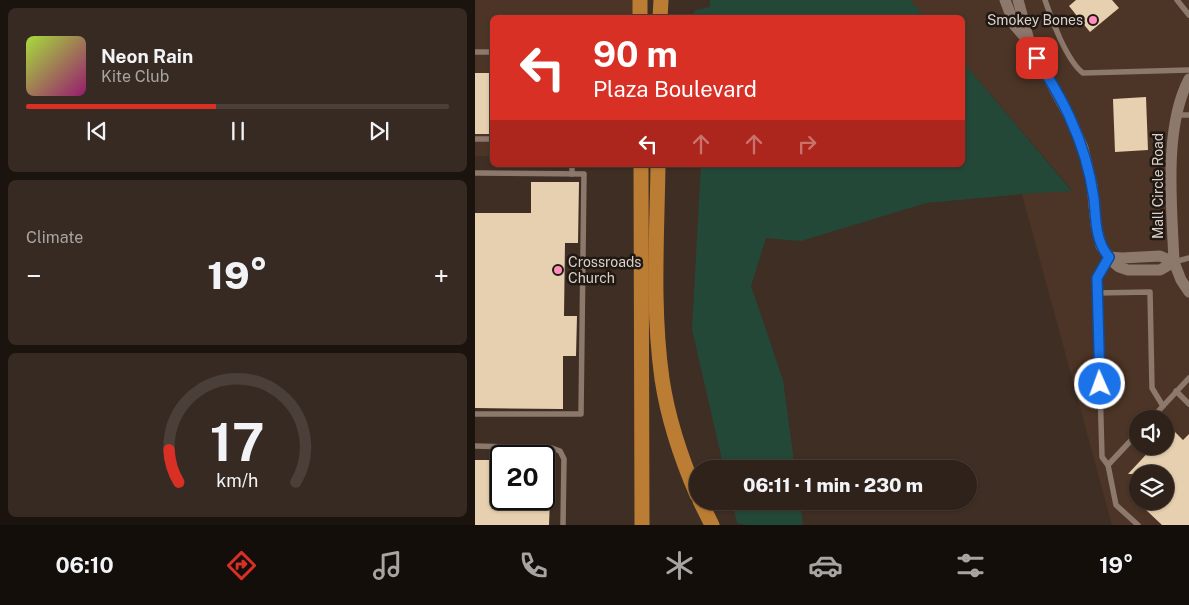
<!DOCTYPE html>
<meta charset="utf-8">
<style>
body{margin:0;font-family:"Public Sans",sans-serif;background:#372a23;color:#f1f3f6;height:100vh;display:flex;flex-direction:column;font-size:19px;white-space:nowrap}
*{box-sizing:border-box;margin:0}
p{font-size:16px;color:#a7a4a2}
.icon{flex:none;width:28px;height:28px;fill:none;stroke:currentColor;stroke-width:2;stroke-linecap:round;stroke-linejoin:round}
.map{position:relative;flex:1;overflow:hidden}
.side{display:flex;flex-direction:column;gap:8px;padding:8px;background:#1a130e;width:475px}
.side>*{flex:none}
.banner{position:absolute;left:15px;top:15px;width:475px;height:152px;border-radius:8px;box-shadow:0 1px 4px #0004,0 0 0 1px #4a3f39;background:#d93025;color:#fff;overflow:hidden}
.controls{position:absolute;left:654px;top:410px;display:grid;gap:10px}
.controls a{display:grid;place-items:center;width:45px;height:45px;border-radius:50%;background:#2f221a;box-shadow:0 1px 4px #0004,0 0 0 1px #4a3f39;font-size:25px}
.speed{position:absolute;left:15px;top:445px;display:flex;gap:10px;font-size:25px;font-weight:700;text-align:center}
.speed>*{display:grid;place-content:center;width:65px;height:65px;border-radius:50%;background:#2f221a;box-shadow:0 1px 4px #0004,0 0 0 1px #4a3f39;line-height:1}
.speed .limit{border:2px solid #111;border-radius:8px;background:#fff;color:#111}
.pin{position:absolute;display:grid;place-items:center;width:42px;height:42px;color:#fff;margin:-21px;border-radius:10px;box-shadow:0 2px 8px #0006}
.me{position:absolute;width:55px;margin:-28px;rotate:358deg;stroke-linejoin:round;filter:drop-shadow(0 0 4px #0008)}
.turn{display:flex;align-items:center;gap:18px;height:105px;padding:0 20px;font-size:22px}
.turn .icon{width:65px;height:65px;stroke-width:2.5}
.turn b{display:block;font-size:35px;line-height:42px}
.lanes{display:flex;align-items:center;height:48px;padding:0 20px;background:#0003;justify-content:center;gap:25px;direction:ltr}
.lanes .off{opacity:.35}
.big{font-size:38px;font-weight:800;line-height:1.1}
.side .widget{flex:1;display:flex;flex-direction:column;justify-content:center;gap:8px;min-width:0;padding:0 18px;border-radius:8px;background:#372a23}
.side .dial{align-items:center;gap:0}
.dial svg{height:130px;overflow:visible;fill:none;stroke:#4a3f39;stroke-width:7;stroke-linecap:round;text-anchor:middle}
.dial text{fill:#f1f3f6;stroke:none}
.song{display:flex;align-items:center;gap:15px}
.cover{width:60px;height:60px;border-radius:8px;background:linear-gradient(135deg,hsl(80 70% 55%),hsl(320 70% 35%))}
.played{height:5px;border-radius:2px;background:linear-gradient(90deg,#d93025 45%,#4a3f39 45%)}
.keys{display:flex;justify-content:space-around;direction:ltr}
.heat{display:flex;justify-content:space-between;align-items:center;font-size:28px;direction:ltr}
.trip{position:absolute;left:214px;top:460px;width:288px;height:50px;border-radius:25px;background:#2f221a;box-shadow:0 1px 4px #0004,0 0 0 1px #4a3f39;font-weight:800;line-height:50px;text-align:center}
.dock{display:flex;height:80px;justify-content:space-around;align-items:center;background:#130e0a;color:#a7a4a2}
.dock .icon{width:35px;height:35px}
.dock .current{color:#d93025}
.dock b{font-size:22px;color:#f1f3f6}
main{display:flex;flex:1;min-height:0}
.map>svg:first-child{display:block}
</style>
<main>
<section class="side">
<div class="widget">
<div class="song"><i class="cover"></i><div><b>Neon Rain</b><p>Kite Club</p></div></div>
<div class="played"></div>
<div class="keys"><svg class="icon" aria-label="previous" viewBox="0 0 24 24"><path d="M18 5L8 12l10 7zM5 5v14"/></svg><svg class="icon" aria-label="pause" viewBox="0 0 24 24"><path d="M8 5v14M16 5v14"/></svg><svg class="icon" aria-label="next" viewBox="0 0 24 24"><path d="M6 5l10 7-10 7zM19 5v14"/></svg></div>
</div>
<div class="widget"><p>Climate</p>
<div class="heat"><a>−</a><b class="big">19°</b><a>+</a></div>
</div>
<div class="widget dial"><svg viewBox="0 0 100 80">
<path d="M14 69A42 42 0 1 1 86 69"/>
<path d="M14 69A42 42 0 0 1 8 49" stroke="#d93025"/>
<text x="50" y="56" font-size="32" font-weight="700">17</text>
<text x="50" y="72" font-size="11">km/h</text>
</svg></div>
</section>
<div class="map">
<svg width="714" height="525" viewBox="0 0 714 525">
<rect width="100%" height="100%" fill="#3f2e23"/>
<g fill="#4c3526" fill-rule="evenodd">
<path d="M0,0H165V17L18,18L17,156H0Z"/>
<path d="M435,0H714V525H637L547,194L597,190L488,62V18L450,17ZM662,419H690V446H662ZM662,474H690V501H662Z"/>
</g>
<g fill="#244838">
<path d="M235,0H435L450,17H218L219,11L235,7Z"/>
<path d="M488,62L597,191L547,194L451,203L326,241L291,238L276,286L308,380L320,469H249L217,329L226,165H488Z"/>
<path d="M257,501H325L328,525H271L262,523Z"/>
</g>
<g fill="#e6d0af">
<path d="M601,0H637L644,8L615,32L594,6Z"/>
<rect x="0" y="73" width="18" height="61"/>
<path d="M671,97L673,150L640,152L638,99Z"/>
<path d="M56,182H104L103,243H90L89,316H102L101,356H88V409L0,408V213H56Z"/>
<path d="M696,428L708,440L714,434V525H687L670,509L678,501H690V474H653L679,446H690V434Z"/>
<path d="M0,460H26V499H75L74,525H0Z"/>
</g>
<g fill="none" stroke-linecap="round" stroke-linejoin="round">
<g stroke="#8d786c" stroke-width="5.5">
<path d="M570,0C576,19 592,61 608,73L714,70"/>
<path d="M702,0L714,15"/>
<path d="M0,52H18"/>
<path d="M702,115H714"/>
<path d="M0,139H18"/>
<path d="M97,165V174"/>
<path d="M0,173L109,174L106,414H0"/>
<path d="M699,262L714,258"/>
<path d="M622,293L675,292L677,388L688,406"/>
<path d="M701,391L714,404"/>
<path d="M676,419L714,378"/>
<path d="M662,434L633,465L641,505L663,525"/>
<path d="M0,446L77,448L85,451L89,459L88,525"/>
<path d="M633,465L627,457L622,278L634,257"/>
</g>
<g stroke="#8d786c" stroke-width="11">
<path d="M530,0L540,26L553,41"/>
<path d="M543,0L555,44L595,118L608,148L617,185L621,225L626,246L638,262L644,267L653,270H685L699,262"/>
<path d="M714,79C688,128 697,208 699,262L706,280L714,292"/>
<path d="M634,257L647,258L685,256L699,262"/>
</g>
<g stroke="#bb7d33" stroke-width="15">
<path d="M165,0V18"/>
<path d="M185,18L186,0"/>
<path d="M166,165L167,525"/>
<path d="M183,165C182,236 177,308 187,379C193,419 206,458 222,495"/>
<path d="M225,501L237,525"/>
</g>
</g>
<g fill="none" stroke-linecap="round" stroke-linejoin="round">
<g stroke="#114b97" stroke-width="12">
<path id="route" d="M562,58C573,78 586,97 595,118C607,144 615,170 619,199C621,219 620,241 634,257L622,278L625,384"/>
</g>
<use href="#route" stroke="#1a73e8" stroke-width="9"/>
</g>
<g fill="#ff8eba" stroke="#201813" stroke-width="2">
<circle cx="618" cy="20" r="5"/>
<circle cx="83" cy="270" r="5"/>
</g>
<g text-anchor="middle" stroke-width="5" stroke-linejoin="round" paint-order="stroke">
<g font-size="14" fill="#dcd1ca" stroke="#201813" text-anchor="end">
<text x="608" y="25">Smokey Bones</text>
<text x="93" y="267" text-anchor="start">Crossroads<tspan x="93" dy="16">Church</tspan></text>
</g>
<g font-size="14" fill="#dcd1ca" stroke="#201813">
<text transform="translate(683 186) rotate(-90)" y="5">Mall Circle Road</text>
</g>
</g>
</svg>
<div class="controls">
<a><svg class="icon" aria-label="sound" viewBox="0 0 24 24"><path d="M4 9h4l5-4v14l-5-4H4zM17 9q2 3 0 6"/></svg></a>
<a><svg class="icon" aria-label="layers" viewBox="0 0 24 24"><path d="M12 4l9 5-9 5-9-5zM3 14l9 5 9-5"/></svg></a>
</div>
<div class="speed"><div class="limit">20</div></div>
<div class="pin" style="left:562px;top:58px;background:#d93025"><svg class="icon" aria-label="arrive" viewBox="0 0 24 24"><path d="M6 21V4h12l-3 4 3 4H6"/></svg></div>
<svg class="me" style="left:625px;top:384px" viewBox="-20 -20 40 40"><circle r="17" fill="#1a73e8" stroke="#fff" stroke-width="3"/><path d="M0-11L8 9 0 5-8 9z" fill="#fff"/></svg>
<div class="trip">06:11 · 1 min · 230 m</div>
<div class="banner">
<div class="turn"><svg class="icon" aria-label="left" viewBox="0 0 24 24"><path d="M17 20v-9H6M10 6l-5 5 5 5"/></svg><div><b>90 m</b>Plaza Boulevard</div></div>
<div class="lanes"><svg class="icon" aria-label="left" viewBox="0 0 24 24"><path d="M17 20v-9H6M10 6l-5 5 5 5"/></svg><svg class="icon off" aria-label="ahead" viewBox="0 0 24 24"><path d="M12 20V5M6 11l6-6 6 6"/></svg><svg class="icon off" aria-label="ahead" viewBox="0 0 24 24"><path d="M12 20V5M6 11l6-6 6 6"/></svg><svg class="icon off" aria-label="right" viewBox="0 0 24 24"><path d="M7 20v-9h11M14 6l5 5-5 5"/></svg></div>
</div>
</div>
</main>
<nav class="dock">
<b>06:10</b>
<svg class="icon current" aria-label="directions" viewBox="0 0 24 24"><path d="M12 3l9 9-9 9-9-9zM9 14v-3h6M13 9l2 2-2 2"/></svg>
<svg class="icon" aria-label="music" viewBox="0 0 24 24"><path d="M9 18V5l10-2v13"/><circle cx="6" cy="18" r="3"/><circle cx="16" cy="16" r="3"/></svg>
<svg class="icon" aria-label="phone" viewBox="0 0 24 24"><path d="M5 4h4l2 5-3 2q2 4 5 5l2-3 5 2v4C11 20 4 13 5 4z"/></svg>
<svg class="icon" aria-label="climate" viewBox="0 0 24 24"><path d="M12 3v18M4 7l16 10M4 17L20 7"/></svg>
<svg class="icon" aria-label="car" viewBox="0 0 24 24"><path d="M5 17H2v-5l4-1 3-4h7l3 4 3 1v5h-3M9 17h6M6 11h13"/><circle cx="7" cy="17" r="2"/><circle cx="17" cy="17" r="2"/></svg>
<svg class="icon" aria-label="filters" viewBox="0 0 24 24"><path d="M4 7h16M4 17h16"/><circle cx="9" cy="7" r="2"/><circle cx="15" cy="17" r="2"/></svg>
<b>19°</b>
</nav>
